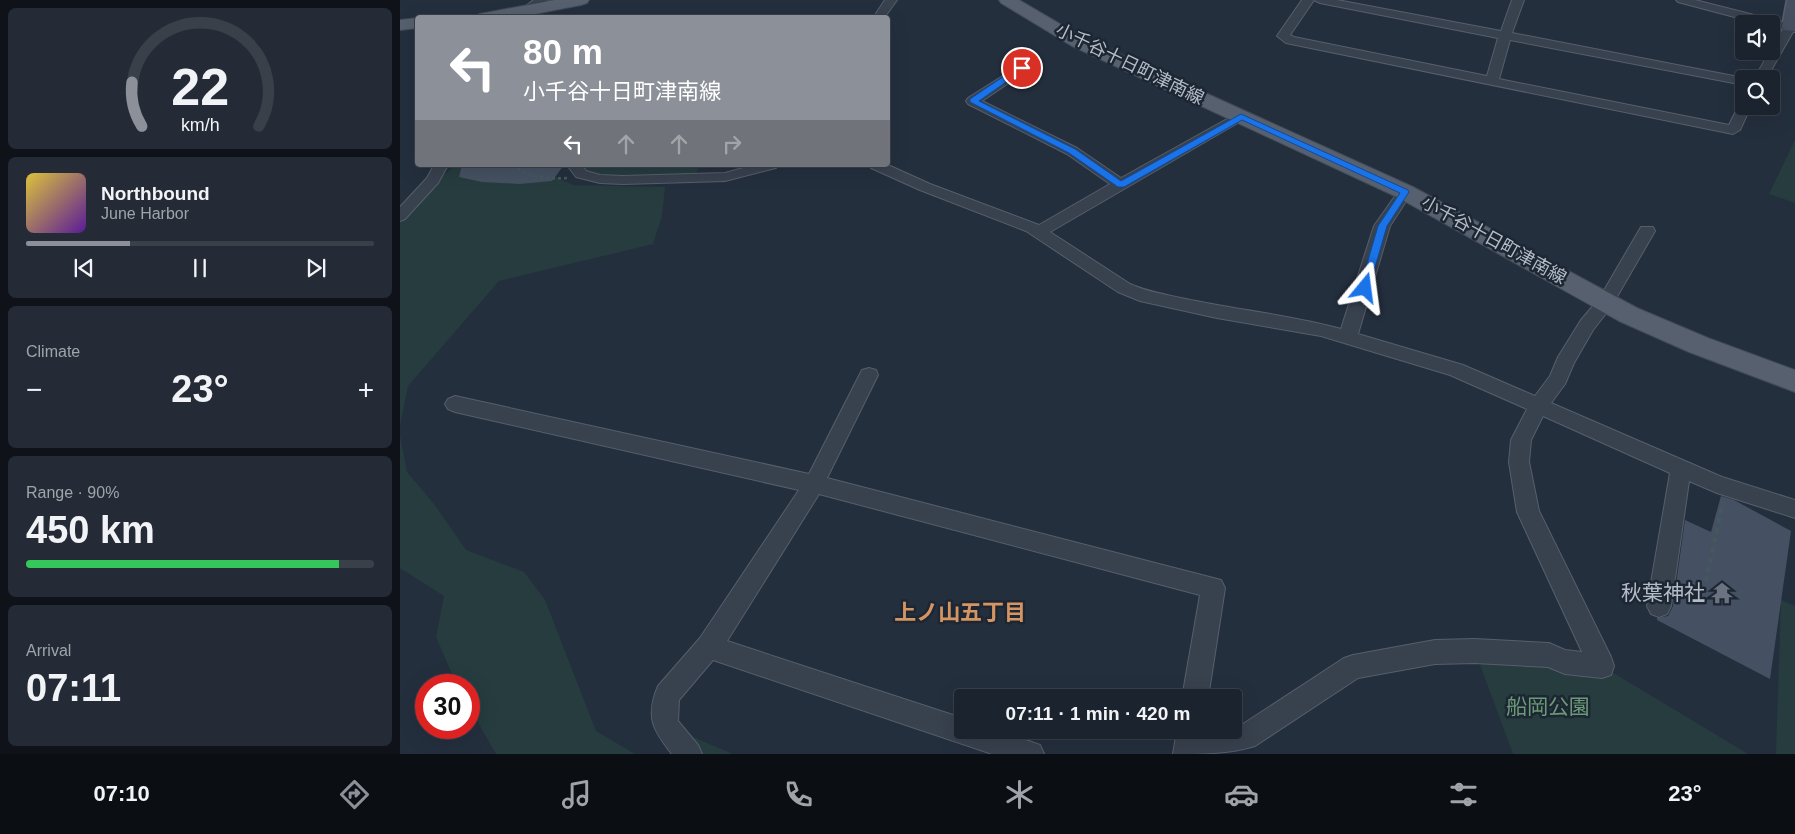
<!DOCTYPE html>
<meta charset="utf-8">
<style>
body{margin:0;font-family:Helvetica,"Noto Sans JP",sans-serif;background:#242b36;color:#f1f3f6;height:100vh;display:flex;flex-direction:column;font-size:19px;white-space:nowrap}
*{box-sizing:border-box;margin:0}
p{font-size:16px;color:#a0a4aa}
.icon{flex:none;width:28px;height:28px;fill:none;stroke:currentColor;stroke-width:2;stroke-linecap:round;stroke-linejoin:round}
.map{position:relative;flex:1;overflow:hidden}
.sheet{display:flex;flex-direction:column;gap:8px;padding:8px;background:#0f1319;width:400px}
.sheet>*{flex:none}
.guide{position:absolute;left:15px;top:15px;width:475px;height:152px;border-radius:5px;box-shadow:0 5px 20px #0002,0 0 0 1px #39404a;background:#8c9099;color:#fff;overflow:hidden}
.buttons{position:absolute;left:1335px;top:15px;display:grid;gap:10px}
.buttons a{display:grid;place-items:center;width:45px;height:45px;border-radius:5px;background:#1b232e;box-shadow:0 5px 20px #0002,0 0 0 1px #39404a;font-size:25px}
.speed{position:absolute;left:15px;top:674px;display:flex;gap:10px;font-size:25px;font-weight:700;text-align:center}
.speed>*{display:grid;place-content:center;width:65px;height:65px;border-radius:50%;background:#1b232e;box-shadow:0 5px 20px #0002,0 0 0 1px #39404a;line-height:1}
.speed .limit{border:8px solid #d22;background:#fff;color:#111}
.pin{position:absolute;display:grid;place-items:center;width:42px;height:42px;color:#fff;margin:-21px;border:2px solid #fff;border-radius:50%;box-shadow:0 1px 5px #0007}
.me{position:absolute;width:55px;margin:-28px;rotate:16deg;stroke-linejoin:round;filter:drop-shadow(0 0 4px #0008)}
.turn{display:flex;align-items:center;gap:18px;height:105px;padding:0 25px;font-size:22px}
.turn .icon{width:65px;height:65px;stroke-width:2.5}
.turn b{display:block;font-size:35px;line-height:42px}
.lanes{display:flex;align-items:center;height:48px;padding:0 25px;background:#0003;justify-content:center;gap:25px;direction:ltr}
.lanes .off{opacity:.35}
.big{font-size:38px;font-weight:700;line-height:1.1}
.sheet .tile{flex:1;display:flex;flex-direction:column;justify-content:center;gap:8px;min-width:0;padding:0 18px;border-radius:8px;background:#242b36}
.sheet .dial{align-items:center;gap:0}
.dial svg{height:130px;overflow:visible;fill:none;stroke:#39404a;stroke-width:7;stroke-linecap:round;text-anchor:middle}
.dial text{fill:#f1f3f6;stroke:none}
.song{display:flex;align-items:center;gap:15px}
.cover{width:60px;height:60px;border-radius:8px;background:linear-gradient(135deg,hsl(50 70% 55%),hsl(270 70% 35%))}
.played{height:5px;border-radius:2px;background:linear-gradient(90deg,#8c9099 30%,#39404a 30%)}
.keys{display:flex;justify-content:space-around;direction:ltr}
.heat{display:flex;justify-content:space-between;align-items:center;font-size:28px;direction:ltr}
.charge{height:8px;border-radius:4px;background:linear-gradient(90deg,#34c759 90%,#39404a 0)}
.trip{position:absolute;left:554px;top:689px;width:288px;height:50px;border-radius:5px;background:#1b232e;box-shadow:0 5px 20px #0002,0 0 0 1px #39404a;font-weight:700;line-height:50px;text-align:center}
.tabs{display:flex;height:80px;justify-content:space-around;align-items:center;background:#0b0e12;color:#a0a4aa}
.tabs .icon{width:35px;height:35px}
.tabs .selected{color:#8c9099}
.tabs b{font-size:22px;color:#f1f3f6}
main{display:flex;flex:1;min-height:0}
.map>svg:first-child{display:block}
</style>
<main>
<section class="sheet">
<div class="tile dial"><svg viewBox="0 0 100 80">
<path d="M14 69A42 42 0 1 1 86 69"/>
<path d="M14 69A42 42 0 0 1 8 42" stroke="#8c9099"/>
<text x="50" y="56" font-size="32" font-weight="700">22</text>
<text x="50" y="72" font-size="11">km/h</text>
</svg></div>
<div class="tile">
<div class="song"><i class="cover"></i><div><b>Northbound</b><p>June Harbor</p></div></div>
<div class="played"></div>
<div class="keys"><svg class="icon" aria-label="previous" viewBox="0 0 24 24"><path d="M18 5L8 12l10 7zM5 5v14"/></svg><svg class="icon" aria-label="pause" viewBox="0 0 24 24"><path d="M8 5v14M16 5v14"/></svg><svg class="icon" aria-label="next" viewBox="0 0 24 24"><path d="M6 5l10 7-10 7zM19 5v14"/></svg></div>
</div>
<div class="tile"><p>Climate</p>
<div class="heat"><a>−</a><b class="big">23°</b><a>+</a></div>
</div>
<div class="tile"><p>Range · 90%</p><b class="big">450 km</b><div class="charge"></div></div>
<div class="tile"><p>Arrival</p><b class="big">07:11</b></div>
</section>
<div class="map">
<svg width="1395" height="754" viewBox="0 0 1395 754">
<rect width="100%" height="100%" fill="#242f3e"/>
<g fill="#263c3f">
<path d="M1395,140V203L1369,194Z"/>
<path d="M56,165H151L148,173L173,185L265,187L262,216L253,244L99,281L8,386L0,425V220L34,183Z"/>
<path d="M178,165H300L294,178L192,177Z"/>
<path d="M0,436L7,472L34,504L66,550L124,572L145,600L196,731L235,754H96L69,707V685H57L36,637L44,596L0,568Z"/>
<path d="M1381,600L1395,606V754H1376Z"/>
<path d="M1075,651L1202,666L1348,754H1113Z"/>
<path d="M265,725L333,754H293Z"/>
</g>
<g fill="#455162">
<path d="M62,165H164L152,181L120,184L82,182L59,177Z"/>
<path d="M1321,496L1334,500L1391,531L1370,679L1257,620V618L1268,616L1273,606L1285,520L1311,532Z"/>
</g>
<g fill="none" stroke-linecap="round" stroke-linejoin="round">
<g stroke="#565f6c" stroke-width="2">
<g id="street">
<path d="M134,0H148L130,12H122L120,10Z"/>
<path d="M485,0H497L484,18H473Z"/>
<path d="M902,0H914L890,35L894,37L1087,76L1098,38L920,3L914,0H937L1101,31L1112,0H1124L1112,33L1349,79H1344V85L1110,40L1099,79L1329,125L1340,103L1344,102V106H1351L1340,130L1333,134L886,43L877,36Z"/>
<path d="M1276,0H1295L1394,25L1395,32H1393L1366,79H1354L1383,29L1371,26V24H1361L1278,2Z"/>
<path d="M622,64L626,65L628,68L626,71L582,101L677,148L721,178L836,114H846L848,117L650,232L730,284C748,292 767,295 786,299C837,310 891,315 941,329L974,226L1000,189H1010L1012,192L990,226L958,334L1063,365L1135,396L1150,376L1158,357L1181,320L1199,299L1241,227H1253L1255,231L1211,307L1193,330L1174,363L1165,384L1151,403L1322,477L1395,500V518L1317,493L1289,481L1271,606L1267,614L1259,617L1251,614L1247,606L1270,473L1143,416L1131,440L1129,462L1139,511L1211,657L1214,666L1211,675L1202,678L1165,674L1148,667L1075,663L1035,664L958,678L855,746C829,754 801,754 773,754L777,730H803L802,737L825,730H832V728L840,726L944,658L953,655L1035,640L1075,639L1149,643L1165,650L1182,652L1117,512L1109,462L1111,440L1127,409L1050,375L921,336L817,318L740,301L718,292L626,231L520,190L471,168L469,165H488L530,184L639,225L710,184L667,154L568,104L566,101L568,98Z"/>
<path d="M34,165H48L38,183L5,219L0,221V207L27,178Z"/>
<path d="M167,165H182L186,171L200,175L223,176L325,173L354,165H378L376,168L325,181L223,184L200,183L176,177Z"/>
<path d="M469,368L476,370L478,375L427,478L821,580L825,588L808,698H782L800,595L419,494L327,641L562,718V730H598L640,745L644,754H592L313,660L279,700L278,721L298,745L302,754H272C253,730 245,717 258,686L300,638L399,490L55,412L48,409L45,404L48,399L55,396L409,474L462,370Z"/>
</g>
</g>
<g stroke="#565f6c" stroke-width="3">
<path id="secondary" d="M1387,0H1395V31L1384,30L1382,27Z"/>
</g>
<g stroke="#414a57" stroke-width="2">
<g id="primary">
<path d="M155,0H189L187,3L181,5L114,18H77L79,14L85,13Z"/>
<path d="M599,0H619L684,38L1013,187L1237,308L1308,338L1395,370V392L1289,352L1219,321L997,197L672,46L601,3Z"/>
<path d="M18,18V28L0,30V20Z"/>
</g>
</g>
<path stroke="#44595c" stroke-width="2.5" stroke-dasharray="3 3" stroke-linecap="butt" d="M113,165C129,178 147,179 167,178"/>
<path stroke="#44595c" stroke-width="4" stroke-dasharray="5 5" stroke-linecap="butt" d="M1282,589L1302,599L1323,502"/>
<use href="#street" fill="#38414e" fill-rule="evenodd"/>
<use href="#secondary" fill="#465061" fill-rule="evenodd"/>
<use href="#primary" fill="#56606e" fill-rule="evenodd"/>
</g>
<path fill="#1a73e8" stroke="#114b97" d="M619,66L626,68L579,101L675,149L721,181L841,114L1008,190L1009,192L987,226L968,291H961L960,288L978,226L1000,193L842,120L724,187H718L669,153L570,102V99Z"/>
<defs>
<g id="temple-bare" transform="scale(1.725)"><path d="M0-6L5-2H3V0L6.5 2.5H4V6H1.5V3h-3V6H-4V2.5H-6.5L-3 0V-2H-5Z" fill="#6b7280" stroke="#1d2633" stroke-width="2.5" paint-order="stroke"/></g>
</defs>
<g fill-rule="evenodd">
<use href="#temple-bare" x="1322" y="593"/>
</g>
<g text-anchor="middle" stroke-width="5" stroke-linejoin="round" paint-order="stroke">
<g font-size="18" fill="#b4bcc9" stroke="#1d2633">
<text transform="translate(730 64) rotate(26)" y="6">小千谷十日町津南線</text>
<text transform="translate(1094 240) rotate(29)" y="6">小千谷十日町津南線</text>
</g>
<g font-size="21" fill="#b4bcc9" stroke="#1d2633" text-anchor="end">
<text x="1305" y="600">秋葉神社</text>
</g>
<g font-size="21" fill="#6b9a76" stroke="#1d2633">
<text x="1148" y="714">船岡公園</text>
</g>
<g font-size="22" font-weight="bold" fill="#d59563" stroke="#1d2633">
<text x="560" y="620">上ノ山五丁目</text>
</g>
</g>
</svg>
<div class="buttons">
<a><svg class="icon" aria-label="sound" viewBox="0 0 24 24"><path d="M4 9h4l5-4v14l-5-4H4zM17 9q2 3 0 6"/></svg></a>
<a><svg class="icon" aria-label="search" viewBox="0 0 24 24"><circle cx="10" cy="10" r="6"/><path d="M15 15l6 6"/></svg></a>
</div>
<div class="speed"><div class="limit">30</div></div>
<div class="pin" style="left:622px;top:68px;background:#d93025"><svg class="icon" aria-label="arrive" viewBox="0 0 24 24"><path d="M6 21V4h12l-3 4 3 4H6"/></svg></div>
<svg class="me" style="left:965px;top:288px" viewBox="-20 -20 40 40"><path d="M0-17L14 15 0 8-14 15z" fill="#1a73e8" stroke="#fff" stroke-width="4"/></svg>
<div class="trip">07:11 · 1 min · 420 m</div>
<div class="guide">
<div class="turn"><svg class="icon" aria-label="left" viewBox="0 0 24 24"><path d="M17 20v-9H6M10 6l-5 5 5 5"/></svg><div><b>80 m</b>小千谷十日町津南線</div></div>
<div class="lanes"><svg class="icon" aria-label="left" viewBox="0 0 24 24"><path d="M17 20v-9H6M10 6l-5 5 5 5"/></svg><svg class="icon off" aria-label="ahead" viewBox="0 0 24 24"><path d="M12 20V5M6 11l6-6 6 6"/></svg><svg class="icon off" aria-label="ahead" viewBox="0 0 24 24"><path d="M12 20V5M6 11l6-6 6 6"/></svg><svg class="icon off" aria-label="right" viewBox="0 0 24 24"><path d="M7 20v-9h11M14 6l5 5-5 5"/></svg></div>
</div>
</div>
</main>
<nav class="tabs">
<b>07:10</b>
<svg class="icon selected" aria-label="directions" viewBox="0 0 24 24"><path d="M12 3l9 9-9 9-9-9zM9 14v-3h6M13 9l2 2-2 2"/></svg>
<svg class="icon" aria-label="music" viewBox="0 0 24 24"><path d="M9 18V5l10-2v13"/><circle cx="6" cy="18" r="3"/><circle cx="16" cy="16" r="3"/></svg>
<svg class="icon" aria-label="phone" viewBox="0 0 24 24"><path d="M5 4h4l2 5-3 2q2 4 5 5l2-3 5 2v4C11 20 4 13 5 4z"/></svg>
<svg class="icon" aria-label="climate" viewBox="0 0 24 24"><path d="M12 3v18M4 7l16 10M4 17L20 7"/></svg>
<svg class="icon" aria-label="car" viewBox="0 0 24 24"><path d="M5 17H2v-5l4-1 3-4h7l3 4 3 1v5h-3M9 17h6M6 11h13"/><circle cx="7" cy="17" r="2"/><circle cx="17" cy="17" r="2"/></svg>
<svg class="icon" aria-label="filters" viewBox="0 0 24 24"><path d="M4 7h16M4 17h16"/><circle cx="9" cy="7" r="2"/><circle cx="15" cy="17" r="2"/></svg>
<b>23°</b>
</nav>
